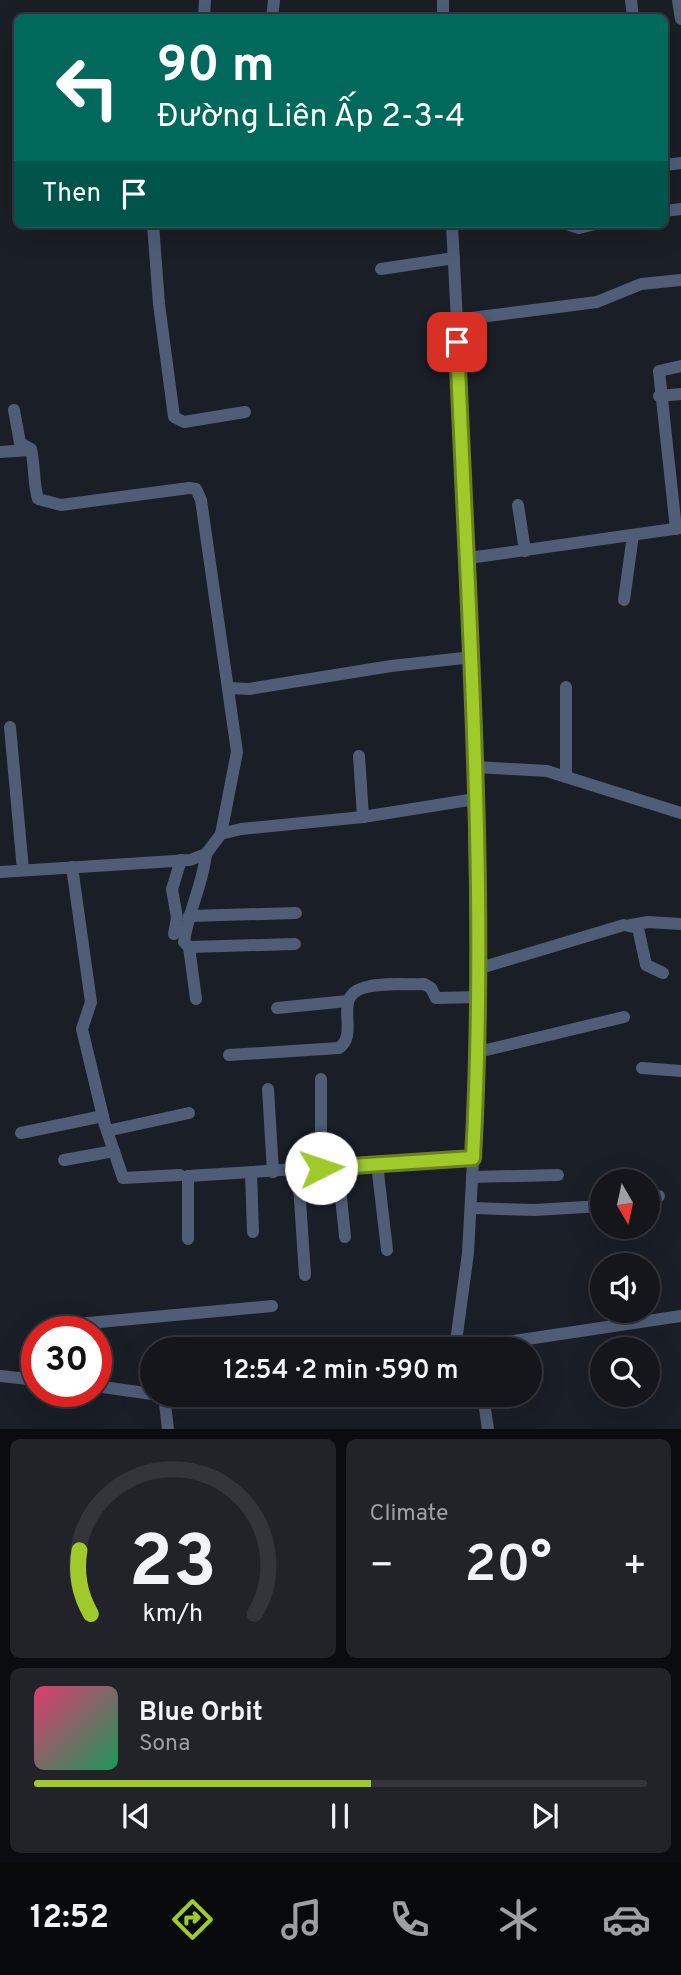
<!DOCTYPE html>
<meta charset="utf-8">
<style>
body{margin:0;font-family:Overpass,sans-serif;background:#212329;color:#f1f3f6;height:100vh;display:flex;flex-direction:column;font-size:26px;white-space:nowrap}
*{box-sizing:border-box;margin:0}
p{font-size:23px;color:#9d9fa3}
.icon{flex:none;width:38px;height:38px;fill:none;stroke:currentColor;stroke-width:2;stroke-linecap:round;stroke-linejoin:round}
.map{position:relative;height:1429px;overflow:hidden}
.drawer{display:flex;flex-direction:column;gap:10px;padding:10px;background:#0b0c0f;flex:1}
.drawer>*{flex:none}
.banner{position:absolute;left:14px;top:14px;width:654px;height:214px;border-radius:10px;box-shadow:0 7px 28px #0002,0 0 0 2px #33353b;background:#00695c;color:#fff;overflow:hidden}
.needle{width:46px;rotate:171deg}
.fabs{position:absolute;left:590px;top:1169px;display:grid;gap:14px}
.fabs a{display:grid;place-items:center;width:70px;height:70px;border-radius:50%;background:#14161c;box-shadow:0 7px 28px #0002,0 0 0 2px #33353b;font-size:35px}
.speed{position:absolute;left:21px;top:1316px;display:flex;gap:14px;font-size:35px;font-weight:700;text-align:center}
.speed>*{display:grid;place-content:center;width:91px;height:91px;border-radius:50%;background:#14161c;box-shadow:0 7px 28px #0002,0 0 0 2px #33353b;line-height:1}
.speed .limit{border:10px solid #d22;background:#fff;color:#111}
.pin{position:absolute;display:grid;place-items:center;width:60px;height:60px;color:#fff;margin:-30px;border-radius:14px;box-shadow:0 4px 10px #0006}
.me{position:absolute;width:77px;margin:-38px;rotate:86deg;stroke-linejoin:round;filter:drop-shadow(0 0 5px #0008)}
.turn{display:flex;align-items:center;gap:24px;height:147px;padding:0 28px;font-size:32px}
.turn .icon{width:91px;height:91px;stroke-width:2.5}
.turn b{display:block;font-size:49px;line-height:60px}
.then{display:flex;align-items:center;height:66px;padding:0 28px;background:#0003;gap:14px;font-size:26px}
.big{font-size:52px;font-weight:600;line-height:1.1}
.drawer .card{flex:1;display:flex;flex-direction:column;justify-content:center;gap:10px;min-width:0;padding:0 24px;border-radius:10px;background:#212329}
.drawer .dial{align-items:center;gap:0}
.dial svg{height:182px;overflow:visible;fill:none;stroke:#33353b;stroke-width:7;stroke-linecap:round;text-anchor:middle}
.dial text{fill:#f1f3f6;stroke:none}
.song{display:flex;align-items:center;gap:21px}
.cover{width:84px;height:84px;border-radius:10px;background:linear-gradient(135deg,hsl(340 70% 55%),hsl(150 70% 35%))}
.played{height:7px;border-radius:4px;background:linear-gradient(90deg,#a0ca2c 55%,#33353b 55%)}
.keys{display:flex;justify-content:space-around;direction:ltr}
.heat{display:flex;justify-content:space-between;align-items:center;font-size:38px;direction:ltr}
.drawer .tiles{flex:1;display:grid;gap:10px;grid-template-columns:1fr 1fr}
.card:last-child{grid-column:span 2}
.trip{position:absolute;left:140px;top:1337px;width:402px;height:70px;border-radius:35px;background:#14161c;box-shadow:0 7px 28px #0002,0 0 0 2px #33353b;font-weight:600;line-height:70px;text-align:center}
.tabs{display:flex;height:112px;justify-content:space-around;align-items:center;background:#08090b;color:#9d9fa3}
.tabs .icon{width:49px;height:49px}
.tabs .on{color:#a0ca2c}
.tabs b{font-size:32px;color:#f1f3f6}
.map>svg:first-child{display:block}
</style>
<div class="map">
<svg width="681" height="1429" viewBox="0 0 681 1429">
<rect width="100%" height="100%" fill="#1a1e26"/>
<g fill="none" stroke-linecap="round" stroke-linejoin="round">
<g stroke="#4f5d77" stroke-width="12">
<path d="M443,0V18"/>
<path d="M631,0L633,18"/>
<path d="M678,0L681,19"/>
<path d="M204,18L205,0"/>
<path d="M272,18L274,0"/>
<path d="M665,165L681,163"/>
<path d="M665,211L681,209"/>
<path d="M153,224L159,304L174,417L184,422L245,412"/>
<path d="M452,224L470,575L478,1069L468,1253L455,1349"/>
<path d="M567,224L579,228L595,224"/>
<path d="M381,269L454,258"/>
<path d="M456,320L597,302L641,284L681,280"/>
<path d="M659,396L681,394"/>
<path d="M14,410L20,443L31,449C35,466 33,483 38,499L61,505L189,488L196,489L201,500L237,752L221,834"/>
<path d="M0,452L30,450"/>
<path d="M518,505L525,551"/>
<path d="M676,529L659,371L681,366"/>
<path d="M469,558L681,528"/>
<path d="M624,600L633,535"/>
<path d="M566,687V777"/>
<path d="M229,688L249,689L391,666L473,657"/>
<path d="M10,727L23,870"/>
<path d="M359,756L363,817"/>
<path d="M475,767L547,771L681,813"/>
<path d="M72,867L91,1002L82,1029L105,1125L123,1178L180,1175"/>
<path d="M0,872L190,860L206,854L221,834L241,829L363,817L475,799"/>
<path d="M189,916L296,913"/>
<path d="M631,925L648,922L681,924"/>
<path d="M174,934L177,918L172,889L181,860"/>
<path d="M189,947L295,944"/>
<path d="M477,969L624,925L638,928L646,965L663,973"/>
<path d="M196,999L189,947L184,942C188,912 203,884 206,854"/>
<path d="M277,1008L348,1001"/>
<path d="M478,1052L624,1017"/>
<path d="M229,1055L339,1048C360,1034 332,997 363,988C381,982 405,985 424,984L431,988L436,998L478,997"/>
<path d="M642,1068L681,1071"/>
<path d="M268,1089L273,1172"/>
<path d="M107,1131L189,1113"/>
<path d="M21,1133L103,1116"/>
<path d="M64,1160L114,1151"/>
<path d="M377,1164L387,1250"/>
<path d="M338,1167L345,1237"/>
<path d="M321,1168V1079"/>
<path d="M298,1170L305,1275"/>
<path d="M251,1173L253,1232"/>
<path d="M472,1177L558,1175"/>
<path d="M648,1198L659,1196"/>
<path d="M471,1208L534,1210L602,1206"/>
<path d="M188,1239V1176L473,1158"/>
<path d="M66,1332L67,1325L272,1306"/>
<path d="M460,1349L681,1316"/>
<path d="M0,1376L37,1380"/>
<path d="M96,1386L152,1394"/>
<path d="M157,1395L196,1402L249,1395"/>
<path d="M483,1395L488,1429"/>
<path d="M164,1396L168,1429"/>
</g>
</g>
<g fill="none" stroke-linecap="round" stroke-linejoin="round">
<g stroke="#68831d" stroke-width="18">
<path id="route" d="M321,1168L473,1158C488,886 468,613 457,342"/>
</g>
<use href="#route" stroke="#a0ca2c" stroke-width="12"/>
</g>
</svg>
<div class="fabs">
<a><svg class="needle" viewBox="-14 -14 28 28"><path d="M0-13l5 13h-10z" fill="#e53935"/><path d="M0 13l5-13h-10z" fill="#9d9fa3"/></svg></a>
<a><svg class="icon" aria-label="sound" viewBox="0 0 24 24"><path d="M4 9h4l5-4v14l-5-4H4zM17 9q2 3 0 6"/></svg></a>
<a><svg class="icon" aria-label="search" viewBox="0 0 24 24"><circle cx="10" cy="10" r="6"/><path d="M15 15l6 6"/></svg></a>
</div>
<div class="speed"><div class="limit">30</div></div>
<div class="pin" style="left:457px;top:342px;background:#d93025"><svg class="icon" aria-label="arrive" viewBox="0 0 24 24"><path d="M6 21V4h12l-3 4 3 4H6"/></svg></div>
<svg class="me" style="left:321px;top:1168px" viewBox="-20 -20 40 40"><circle r="19" fill="#fff"/><path d="M0-13L10 11 0 6-10 11z" fill="#a0ca2c"/></svg>
<div class="trip">12:54 · 2 min · 590 m</div>
<div class="banner">
<div class="turn"><svg class="icon" aria-label="left" viewBox="0 0 24 24"><path d="M17 20v-9H6M10 6l-5 5 5 5"/></svg><div><b>90 m</b>Đường Liên Ấp 2-3-4</div></div>
<div class="then">Then<svg class="icon" aria-label="arrive" viewBox="0 0 24 24"><path d="M6 21V4h12l-3 4 3 4H6"/></svg></div>
</div>
</div>
<section class="drawer">
<div class="tiles">
<div class="card dial"><svg viewBox="0 0 100 80">
<path d="M14 69A42 42 0 1 1 86 69"/>
<path d="M14 69A42 42 0 0 1 9 41" stroke="#a0ca2c"/>
<text x="50" y="56" font-size="32" font-weight="700">23</text>
<text x="50" y="72" font-size="11">km/h</text>
</svg></div>
<div class="card"><p>Climate</p>
<div class="heat"><a>−</a><b class="big">20°</b><a>+</a></div>
</div>
<div class="card">
<div class="song"><i class="cover"></i><div><b>Blue Orbit</b><p>Sona</p></div></div>
<div class="played"></div>
<div class="keys"><svg class="icon" aria-label="previous" viewBox="0 0 24 24"><path d="M18 5L8 12l10 7zM5 5v14"/></svg><svg class="icon" aria-label="pause" viewBox="0 0 24 24"><path d="M8 5v14M16 5v14"/></svg><svg class="icon" aria-label="next" viewBox="0 0 24 24"><path d="M6 5l10 7-10 7zM19 5v14"/></svg></div>
</div>
</div>
</section>
<nav class="tabs">
<b>12:52</b>
<svg class="icon on" aria-label="directions" viewBox="0 0 24 24"><path d="M12 3l9 9-9 9-9-9zM9 14v-3h6M13 9l2 2-2 2"/></svg>
<svg class="icon" aria-label="music" viewBox="0 0 24 24"><path d="M9 18V5l10-2v13"/><circle cx="6" cy="18" r="3"/><circle cx="16" cy="16" r="3"/></svg>
<svg class="icon" aria-label="phone" viewBox="0 0 24 24"><path d="M5 4h4l2 5-3 2q2 4 5 5l2-3 5 2v4C11 20 4 13 5 4z"/></svg>
<svg class="icon" aria-label="climate" viewBox="0 0 24 24"><path d="M12 3v18M4 7l16 10M4 17L20 7"/></svg>
<svg class="icon" aria-label="car" viewBox="0 0 24 24"><path d="M5 17H2v-5l4-1 3-4h7l3 4 3 1v5h-3M9 17h6M6 11h13"/><circle cx="7" cy="17" r="2"/><circle cx="17" cy="17" r="2"/></svg>
</nav>
